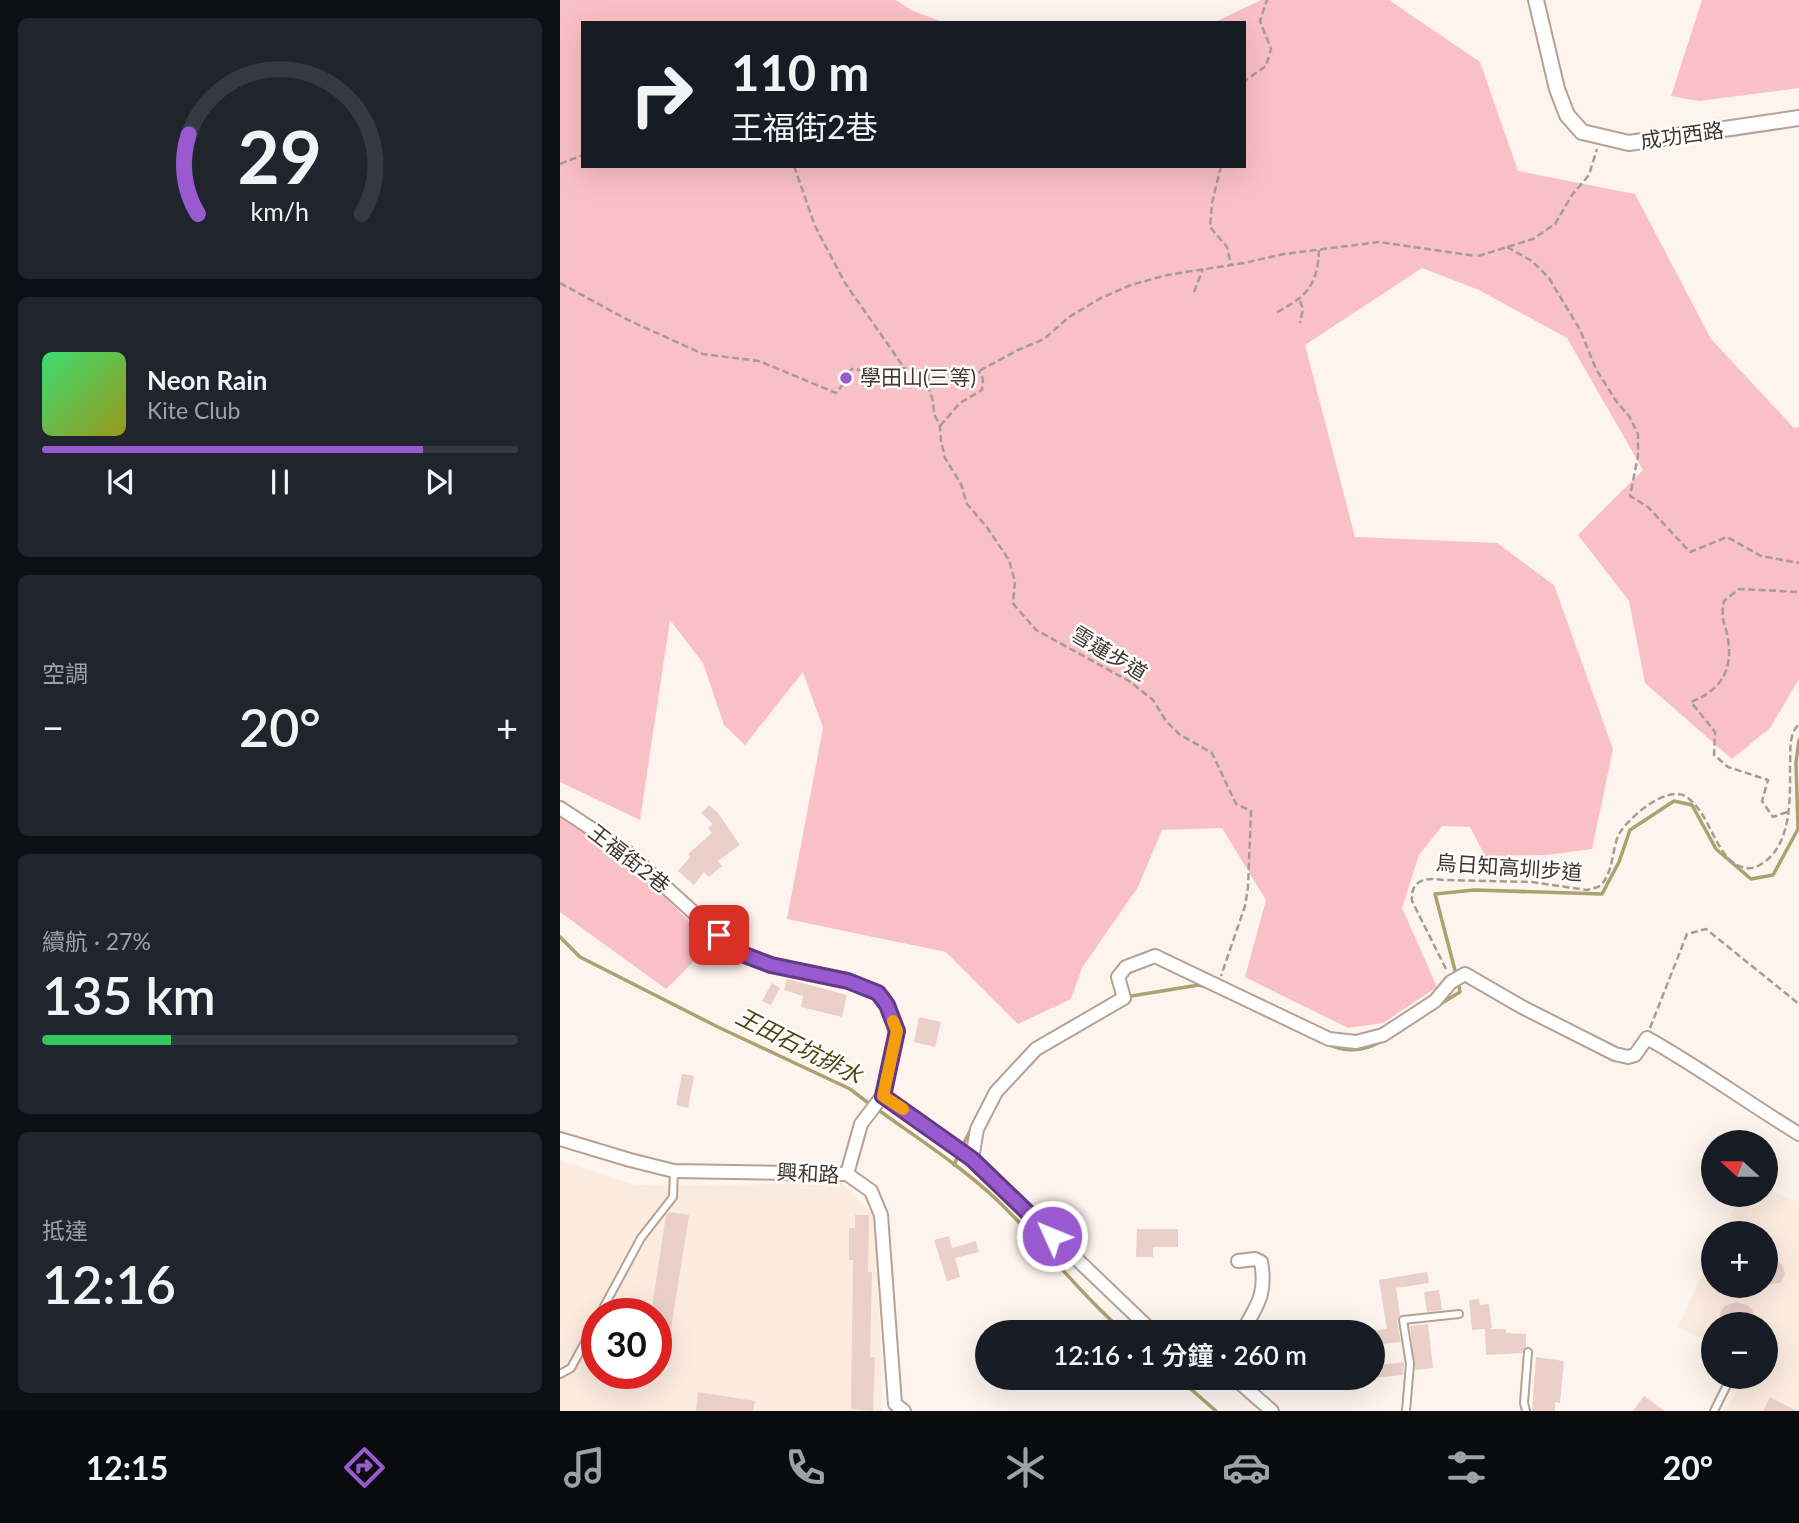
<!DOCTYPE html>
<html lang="zh-TW">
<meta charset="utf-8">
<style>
body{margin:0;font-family:Lato,"Noto Sans TC",sans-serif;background:#20242c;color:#f1f3f6;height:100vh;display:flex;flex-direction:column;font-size:26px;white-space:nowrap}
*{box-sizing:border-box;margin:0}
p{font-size:23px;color:#9ea1a6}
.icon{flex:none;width:38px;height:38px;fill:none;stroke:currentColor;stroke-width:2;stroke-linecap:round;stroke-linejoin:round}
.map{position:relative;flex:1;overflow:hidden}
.details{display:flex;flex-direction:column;gap:18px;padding:18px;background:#0d0f14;width:560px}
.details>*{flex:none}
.top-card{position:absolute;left:21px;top:21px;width:665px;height:147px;border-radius:0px;box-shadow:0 7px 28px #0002;background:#171b24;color:#f1f3f6;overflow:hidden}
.needle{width:46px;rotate:291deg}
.tools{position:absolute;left:1141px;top:1130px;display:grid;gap:14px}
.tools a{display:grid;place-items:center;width:77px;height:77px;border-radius:50%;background:#171b24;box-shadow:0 7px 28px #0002;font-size:35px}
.speed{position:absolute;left:21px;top:1298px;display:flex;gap:14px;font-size:35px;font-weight:700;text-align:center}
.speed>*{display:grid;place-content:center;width:91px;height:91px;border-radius:50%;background:#171b24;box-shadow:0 7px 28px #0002;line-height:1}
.speed .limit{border:10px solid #d22;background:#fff;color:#111}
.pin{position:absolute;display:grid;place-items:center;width:60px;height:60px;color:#fff;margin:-30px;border-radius:14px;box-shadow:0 4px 10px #0006}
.me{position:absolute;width:77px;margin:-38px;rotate:314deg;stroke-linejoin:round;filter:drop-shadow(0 0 5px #0008)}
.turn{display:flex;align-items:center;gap:24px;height:147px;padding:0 35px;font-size:32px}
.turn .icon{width:91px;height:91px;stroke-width:2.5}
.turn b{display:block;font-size:49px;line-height:60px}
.big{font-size:52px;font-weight:600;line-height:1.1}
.details .tile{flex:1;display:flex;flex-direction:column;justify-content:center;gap:10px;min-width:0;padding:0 24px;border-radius:10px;background:#20242c}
.details .dial{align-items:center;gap:0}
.dial svg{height:182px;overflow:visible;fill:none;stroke:#363941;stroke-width:7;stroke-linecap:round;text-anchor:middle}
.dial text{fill:#f1f3f6;stroke:none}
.song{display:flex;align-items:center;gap:21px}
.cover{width:84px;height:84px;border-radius:10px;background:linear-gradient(135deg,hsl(140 70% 55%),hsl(60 70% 35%))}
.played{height:7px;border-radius:4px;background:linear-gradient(90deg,#995ad0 80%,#363941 80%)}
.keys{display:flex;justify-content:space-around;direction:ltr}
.heat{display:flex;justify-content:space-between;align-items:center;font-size:38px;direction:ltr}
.charge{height:10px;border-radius:5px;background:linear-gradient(90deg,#34c759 27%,#363941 0)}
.trip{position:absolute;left:415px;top:1320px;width:410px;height:70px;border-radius:35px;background:#171b24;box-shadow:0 7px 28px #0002;font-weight:600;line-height:70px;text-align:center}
.dock{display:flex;height:112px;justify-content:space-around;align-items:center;background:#090b0e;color:#9ea1a6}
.dock .icon{width:49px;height:49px}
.dock .selected{color:#995ad0}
.dock b{font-size:32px;color:#f1f3f6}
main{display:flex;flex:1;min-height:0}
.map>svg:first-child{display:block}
</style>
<main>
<section class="details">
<div class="tile dial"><svg viewBox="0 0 100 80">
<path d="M14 69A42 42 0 1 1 86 69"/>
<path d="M14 69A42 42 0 0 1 10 34" stroke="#995ad0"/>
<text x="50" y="56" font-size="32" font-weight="700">29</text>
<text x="50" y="72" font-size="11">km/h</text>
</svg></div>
<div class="tile">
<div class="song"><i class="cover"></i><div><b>Neon Rain</b><p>Kite Club</p></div></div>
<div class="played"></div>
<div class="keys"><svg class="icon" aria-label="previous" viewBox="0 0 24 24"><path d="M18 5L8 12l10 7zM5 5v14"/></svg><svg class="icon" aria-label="pause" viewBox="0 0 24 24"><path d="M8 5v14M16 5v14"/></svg><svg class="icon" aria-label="next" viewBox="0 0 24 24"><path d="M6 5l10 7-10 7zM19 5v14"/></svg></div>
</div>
<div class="tile"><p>空調</p>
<div class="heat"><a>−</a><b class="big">20°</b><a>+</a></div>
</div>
<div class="tile"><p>續航 · 27%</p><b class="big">135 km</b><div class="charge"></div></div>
<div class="tile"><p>抵達</p><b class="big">12:16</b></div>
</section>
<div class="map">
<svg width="1239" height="1411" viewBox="0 0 1239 1411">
<rect width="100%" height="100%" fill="#fdf4ee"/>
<g fill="#fcebdf" fill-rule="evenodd">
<path d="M0,1161L75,1185L282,1184L317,1218L322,1411H0ZM37,1314H96V1374H37Z"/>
<path d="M1206,1189L1239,1203V1411H1165L1181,1384L1173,1377H1206V1325H1153V1344L1118,1327L1153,1252V1286H1206V1234H1162L1180,1195H1206Z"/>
</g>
<g fill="#f9c0c5">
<path d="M0,0H336L353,11L386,23H23V166H684V23H653L701,0H829L920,62L958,171L1075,194L1151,339L1234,428L1239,427V679L1210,728L1172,759L1085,683L1069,601L1018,535L1083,470L1007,338L919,290L862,268L745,345L795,537L937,543L994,585L1053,749L1032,849L987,855L925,856L910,827L882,826L859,855L842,908L877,987L823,1023L788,1028L685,977L706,900L662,828L602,830L578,887L522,968L511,999L458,1024L386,952L227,919L263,728L243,672L185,745L164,725L143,663L110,620L80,820L0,782Z"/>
<path d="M1142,0H1239V88L1139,101L1111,96Z"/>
<path d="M0,809L35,826L151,944L106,989L0,912Z"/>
</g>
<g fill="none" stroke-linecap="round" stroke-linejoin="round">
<g stroke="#aba171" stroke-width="3.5">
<path d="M0,937L20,957L158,1027L290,1089L311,1105"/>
<path d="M896,974L875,894L914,890L1042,894L1059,862L1070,830L1114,801L1132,805L1156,849L1191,879L1213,875L1238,829L1236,762L1239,740"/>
<path d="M565,997L639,985L647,987"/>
<path d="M877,1006L900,992L898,981"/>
<path d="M768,1044C785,1053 804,1051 820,1042"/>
<path d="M317,1109C357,1138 401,1166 437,1200C481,1242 518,1292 564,1332"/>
<path d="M402,1147L411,1129"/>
<path d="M394,1165L399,1154"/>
<path d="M617,1377L656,1411"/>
</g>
</g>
<g fill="#ebd0ca">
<path d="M149,805L158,813L180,845L158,861L162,866L149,877L144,872L134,885L118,871L130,857L128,854L152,833L148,828L153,824L141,813Z"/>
<path d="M227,979L287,995L282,1017L241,1007L243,996L224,990Z"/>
<path d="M212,983L220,988L211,1005L202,1001Z"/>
<path d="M359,1017L381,1022L375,1047L354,1042Z"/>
<path d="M122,1074L134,1076L128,1108L116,1105Z"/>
<path d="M109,1212L129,1215L108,1348L96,1347V1314H91L106,1215Z"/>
<path d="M295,1215H309L308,1272H312L310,1357H315L313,1411L291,1409L293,1260H289V1228H295Z"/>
<path d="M577,1229H618V1247H593V1257H576Z"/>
<path d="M389,1236L392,1248L416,1241L419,1252L395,1258L400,1277L387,1281L374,1240Z"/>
<path d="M1213,1260L1222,1264L1225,1273L1221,1282L1211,1285L1206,1283V1261Z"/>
<path d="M867,1272L869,1283L836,1288L840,1315L837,1321L841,1342L812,1345V1331L827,1329L819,1280Z"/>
<path d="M879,1290L882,1310L867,1312L864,1292Z"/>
<path d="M919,1299L920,1305L929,1304L932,1328L929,1329H946V1333L966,1334V1347L962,1353L926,1355L925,1329L912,1330L909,1300Z"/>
<path d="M1176,1302L1187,1305L1192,1309L1197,1325H1158L1161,1311L1165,1306Z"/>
<path d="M868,1324L873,1368L855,1370L850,1326Z"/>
<path d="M976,1357L1004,1361L1000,1403L995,1402V1411H972Z"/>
<path d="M844,1362L843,1375L812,1378V1366Z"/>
<path d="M138,1392L195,1401L193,1411H136Z"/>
<path d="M1084,1396L1105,1411H1073Z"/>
<path d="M1210,1397L1237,1411H1203Z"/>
</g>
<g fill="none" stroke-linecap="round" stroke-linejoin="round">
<g stroke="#b6a294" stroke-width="10">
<g id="service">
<path d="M40,1314L81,1238L113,1197L114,1171"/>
<path d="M0,1374L11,1368L37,1320"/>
<path d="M846,1411L850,1364L843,1320L899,1314"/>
<path d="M966,1411L964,1403L968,1352"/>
<path d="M1154,1411L1168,1383"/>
</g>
</g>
<g stroke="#b6a294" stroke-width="16">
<g id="minor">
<path d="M0,808L67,852L177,952L211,965L288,981L318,993L327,1005L337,1031L323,1095L412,1159L593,1332"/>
<path d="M0,1139L70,1160L114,1171L287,1174L311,1191L321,1215L335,1404L344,1411"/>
<path d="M412,1159L417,1129L436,1092L476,1049L564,998L558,977L566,967L595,956L769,1039L796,1042L823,1035L875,1001L891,982L905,974L962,1007L1055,1054L1068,1057L1075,1055L1087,1038C1139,1067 1188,1103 1239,1134"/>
<path d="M287,1174L301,1124L323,1095"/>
<path d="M678,1261L695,1259L701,1262C707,1294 697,1306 682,1332"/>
<path d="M673,1377L712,1411"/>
</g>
</g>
<g stroke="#b6a294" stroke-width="18">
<path id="tertiary" d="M976,0L997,89L1007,115L1022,132L1069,143L1239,118"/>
</g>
<g stroke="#a59c96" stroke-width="2.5" stroke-dasharray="7 3.5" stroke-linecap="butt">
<path d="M684,84L686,80L706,66L711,49L700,21L707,0"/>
<path d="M0,164L23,155"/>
<path d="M234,166L255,226L285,283L345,369"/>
<path d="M661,166L652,203L650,227L667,247L671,265"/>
<path d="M947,247L972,261L989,278L1020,330L1036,369L1056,401L1069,416L1078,434V456L1070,496L1088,507L1130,552L1167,537L1201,556L1239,563"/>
<path d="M918,256L973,239L995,224L1012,195L1029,175L1037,149"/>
<path d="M0,283L66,319L143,354L199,361L276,393L284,383L283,376L292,369C297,369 305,372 309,371C329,368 349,365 369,374L367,383L373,401L374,414L380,426L381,441L385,458L401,484L407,504L426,526L449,560L455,582L453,603L455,606L476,630L569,681L593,700L606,721L619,734L652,753L676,804L691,811L688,887L685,906L661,976"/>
<path d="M634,292L643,269"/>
<path d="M740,301L743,309L740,323"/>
<path d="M717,312C746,297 758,285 759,250"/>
<path d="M368,379L419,371L458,350L484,339L509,317L541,298L571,285L607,275L684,263L724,254L819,242L916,256"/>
<path d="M380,426L400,403L422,390L423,379L419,371"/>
<path d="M1227,812L1213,817L1202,801L1208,780L1168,767L1154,755L1155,732L1131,702C1160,690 1173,672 1168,639C1165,620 1160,623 1164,601L1179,589L1239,592"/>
<path d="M886,969L852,901C850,880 866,877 883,880L972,882L1027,890L1038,887C1054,876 1051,851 1059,834C1068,818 1109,782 1128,798C1148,814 1152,841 1169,859C1177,867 1188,871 1198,866C1233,848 1230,797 1230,764C1231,749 1228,736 1239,724"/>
<path d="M1090,1028L1127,934L1146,929L1239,1004"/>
</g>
<use href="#service" stroke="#fff" stroke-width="6"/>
<use href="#minor" stroke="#fff" stroke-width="12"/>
<use href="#tertiary" stroke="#fff" stroke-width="14"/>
</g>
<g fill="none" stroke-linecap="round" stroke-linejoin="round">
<g stroke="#633a87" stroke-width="18">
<path id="route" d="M159,935L177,952L211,965L288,981L318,993L327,1005L337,1031L323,1096L412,1159L492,1236"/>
</g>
<use href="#route" stroke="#995ad0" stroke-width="12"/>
<path stroke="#f59e0b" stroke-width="12" d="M333,1021L337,1031L323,1096L343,1109"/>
</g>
<circle fill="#995ad0" stroke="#fff" stroke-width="2.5" cx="286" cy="378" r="7"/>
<g text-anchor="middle" stroke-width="5" stroke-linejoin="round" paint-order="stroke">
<g font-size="21" fill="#3f3731" stroke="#fff">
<text transform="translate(1122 136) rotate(-8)" y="7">成功西路</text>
<text transform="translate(549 654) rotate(31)" y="7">雪蓮步道</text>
<text transform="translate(69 859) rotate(38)" y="7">王福街2巷</text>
<text transform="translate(949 868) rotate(4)" y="7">烏日知高圳步道</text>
<text transform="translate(248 1174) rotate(3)" y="7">興和路</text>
</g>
<g font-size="21" fill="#3f3731" stroke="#fff" text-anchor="start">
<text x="300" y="385">學田山(三等)</text>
</g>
<g font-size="23" font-style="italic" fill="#4d4511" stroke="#fff">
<text transform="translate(239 1046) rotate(27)" y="8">王田石坑排水</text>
</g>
</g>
</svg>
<div class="tools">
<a><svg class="needle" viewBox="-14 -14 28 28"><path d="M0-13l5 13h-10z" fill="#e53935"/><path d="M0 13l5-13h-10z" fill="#9ea1a6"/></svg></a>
<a>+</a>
<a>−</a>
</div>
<div class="speed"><div class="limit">30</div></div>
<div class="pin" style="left:159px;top:935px;background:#d93025"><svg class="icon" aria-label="arrive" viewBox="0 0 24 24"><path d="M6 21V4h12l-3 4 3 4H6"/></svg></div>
<svg class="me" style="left:492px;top:1236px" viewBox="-20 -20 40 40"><circle r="17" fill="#995ad0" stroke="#fff" stroke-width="3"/><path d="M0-11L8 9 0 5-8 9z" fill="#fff"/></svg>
<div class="trip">12:16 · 1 分鐘 · 260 m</div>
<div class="top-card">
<div class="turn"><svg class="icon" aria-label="right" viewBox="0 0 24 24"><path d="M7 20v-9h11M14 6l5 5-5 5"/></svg><div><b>110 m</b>王福街2巷</div></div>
</div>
</div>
</main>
<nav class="dock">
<b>12:15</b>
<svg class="icon selected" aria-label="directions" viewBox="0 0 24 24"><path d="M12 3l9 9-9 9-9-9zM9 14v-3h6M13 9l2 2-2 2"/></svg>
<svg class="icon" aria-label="music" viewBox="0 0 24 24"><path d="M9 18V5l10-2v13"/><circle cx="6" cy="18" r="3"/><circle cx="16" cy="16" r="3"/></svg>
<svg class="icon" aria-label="phone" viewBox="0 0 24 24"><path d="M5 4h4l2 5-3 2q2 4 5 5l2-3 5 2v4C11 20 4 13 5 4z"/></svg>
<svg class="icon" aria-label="climate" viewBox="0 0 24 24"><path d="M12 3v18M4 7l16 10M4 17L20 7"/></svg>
<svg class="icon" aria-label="car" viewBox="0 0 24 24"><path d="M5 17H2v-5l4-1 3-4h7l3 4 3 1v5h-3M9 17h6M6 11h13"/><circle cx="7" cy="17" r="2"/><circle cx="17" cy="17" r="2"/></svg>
<svg class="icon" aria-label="filters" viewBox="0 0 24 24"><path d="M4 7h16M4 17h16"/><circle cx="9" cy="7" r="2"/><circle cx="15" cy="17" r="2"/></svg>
<b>20°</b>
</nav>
